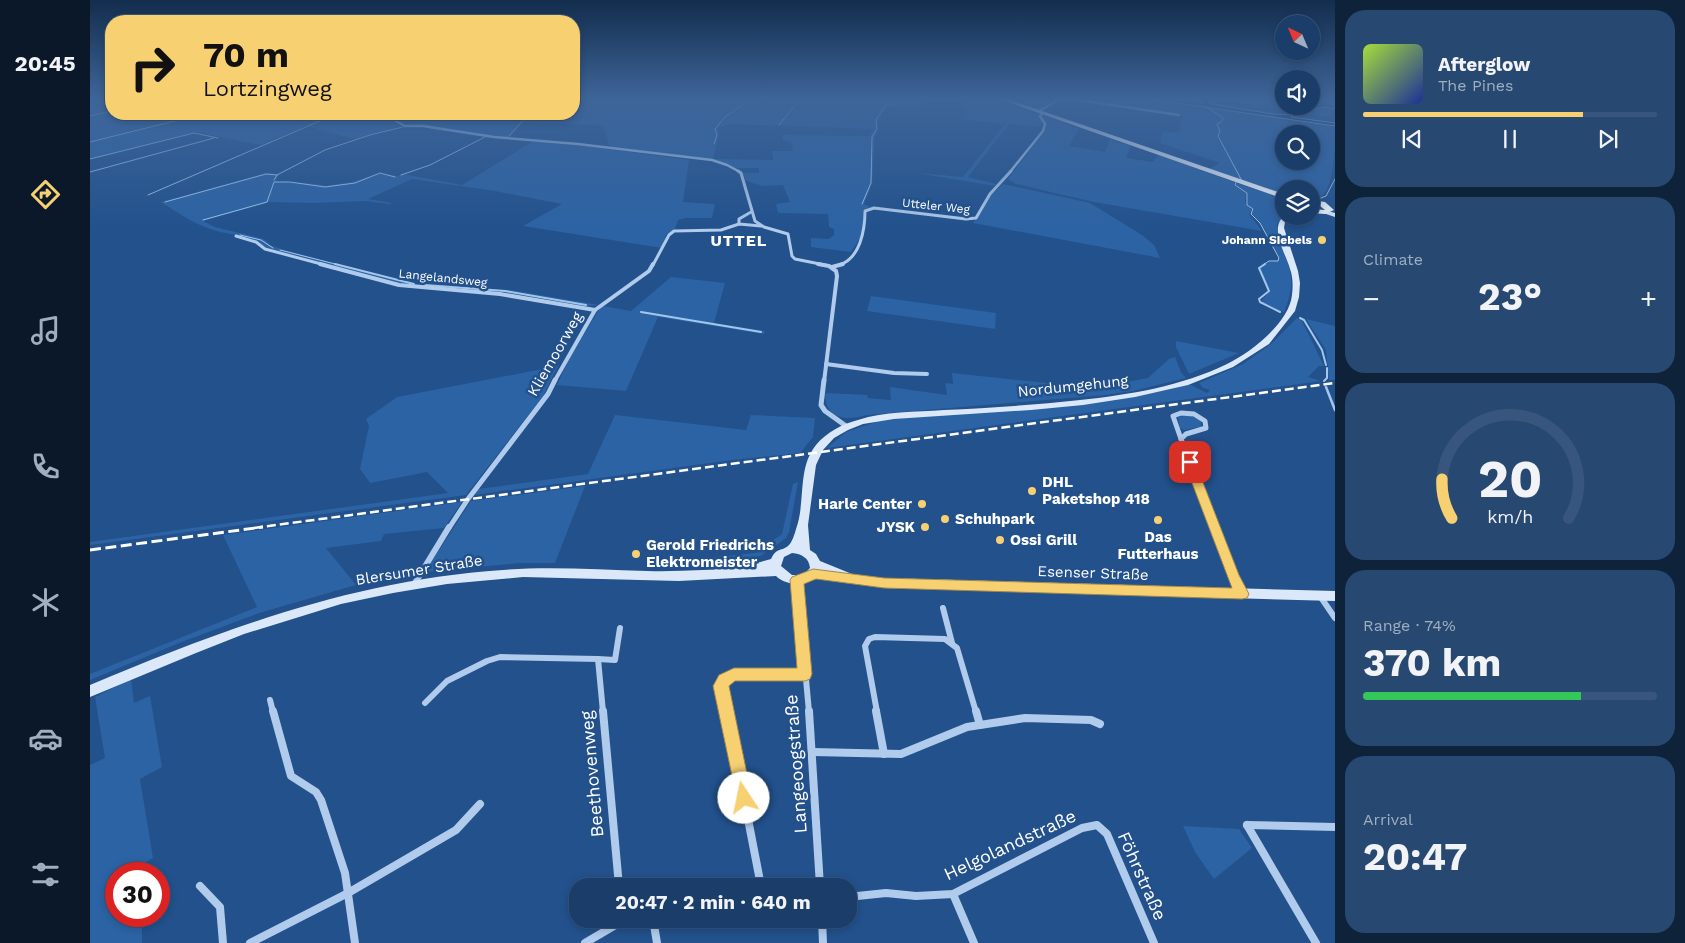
<!DOCTYPE html>
<meta charset="utf-8">
<style>
body{margin:0;font-family:"Work Sans",sans-serif;background:#274871;color:#f1f3f6;height:100vh;display:flex;flex-direction:column;font-size:19px;white-space:nowrap}
*{box-sizing:border-box;margin:0}
p{font-size:16px;color:#9faec0}
.icon{flex:none;width:28px;height:28px;fill:none;stroke:currentColor;stroke-width:2;stroke-linecap:round;stroke-linejoin:round}
.map{position:relative;flex:1;overflow:hidden}
.panel{display:flex;flex-direction:column;gap:10px;padding:10px;background:#0e223a;width:350px}
.panel>*{flex:none}
.banner{position:absolute;left:15px;top:15px;width:475px;height:105px;border-radius:20px;box-shadow:0 2px 8px #0003,0 0 0 1px #38567d;background:#f7d072;color:#111;overflow:hidden}
.needle{width:32px;rotate:316deg}
.controls{position:absolute;left:1185px;top:15px;display:grid;gap:10px}
.controls a{display:grid;place-items:center;width:45px;height:45px;border-radius:50%;background:#1a3d69;box-shadow:0 2px 8px #0003,0 0 0 1px #38567d;font-size:25px}
.speed{position:absolute;left:15px;top:862px;display:flex;gap:10px;font-size:25px;font-weight:700;text-align:center}
.speed>*{display:grid;place-content:center;width:65px;height:65px;border-radius:50%;background:#1a3d69;box-shadow:0 2px 8px #0003,0 0 0 1px #38567d;line-height:1}
.speed .limit{border:8px solid #d22;background:#fff;color:#111}
.pin{position:absolute;display:grid;place-items:center;width:42px;height:42px;color:#fff;margin:-21px;border-radius:10px;box-shadow:0 2px 8px #0006}
.me{position:absolute;width:55px;margin:-28px;rotate:349deg;stroke-linejoin:round;filter:drop-shadow(0 0 4px #0008)}
.turn{display:flex;align-items:center;gap:18px;height:105px;padding:0 15px;font-size:22px}
.turn .icon{width:65px;height:65px;stroke-width:2.5}
.turn b{display:block;font-size:35px;line-height:42px}
.big{font-size:38px;font-weight:700;line-height:1.1}
.panel .card{flex:1;display:flex;flex-direction:column;justify-content:center;gap:8px;min-width:0;padding:0 18px;border-radius:20px;background:#274871}
.panel .dial{align-items:center;gap:0}
.dial svg{height:130px;overflow:visible;fill:none;stroke:#38567d;stroke-width:7;stroke-linecap:round;text-anchor:middle}
.dial text{fill:#f1f3f6;stroke:none}
.song{display:flex;align-items:center;gap:15px}
.cover{width:60px;height:60px;border-radius:8px;background:linear-gradient(135deg,hsl(80 70% 55%),hsl(230 70% 35%))}
.played{height:5px;border-radius:2px;background:linear-gradient(90deg,#f7d072 75%,#38567d 75%)}
.keys{display:flex;justify-content:space-around;direction:ltr}
.heat{display:flex;justify-content:space-between;align-items:center;font-size:28px;direction:ltr}
.charge{height:8px;border-radius:4px;background:linear-gradient(90deg,#34c759 74%,#38567d 0)}
.trip{position:absolute;left:479px;top:878px;width:288px;height:50px;border-radius:20px;background:#1a3d69;box-shadow:0 2px 8px #0003,0 0 0 1px #38567d;font-weight:700;line-height:50px;text-align:center}
main{display:flex;flex:1;min-height:0}
.menu{display:flex;flex-direction:column;width:90px;justify-content:space-around;align-items:center;background:#0a182a;color:#9faec0}
.menu .icon{width:35px;height:35px}
.menu .active{color:#f7d072}
.menu b{font-size:22px;color:#f1f3f6}
.map>svg:first-child{display:block}
</style>
<main>
<nav class="menu">
<b>20:45</b>
<svg class="icon active" aria-label="directions" viewBox="0 0 24 24"><path d="M12 3l9 9-9 9-9-9zM9 14v-3h6M13 9l2 2-2 2"/></svg>
<svg class="icon" aria-label="music" viewBox="0 0 24 24"><path d="M9 18V5l10-2v13"/><circle cx="6" cy="18" r="3"/><circle cx="16" cy="16" r="3"/></svg>
<svg class="icon" aria-label="phone" viewBox="0 0 24 24"><path d="M5 4h4l2 5-3 2q2 4 5 5l2-3 5 2v4C11 20 4 13 5 4z"/></svg>
<svg class="icon" aria-label="climate" viewBox="0 0 24 24"><path d="M12 3v18M4 7l16 10M4 17L20 7"/></svg>
<svg class="icon" aria-label="car" viewBox="0 0 24 24"><path d="M5 17H2v-5l4-1 3-4h7l3 4 3 1v5h-3M9 17h6M6 11h13"/><circle cx="7" cy="17" r="2"/><circle cx="17" cy="17" r="2"/></svg>
<svg class="icon" aria-label="filters" viewBox="0 0 24 24"><path d="M4 7h16M4 17h16"/><circle cx="9" cy="7" r="2"/><circle cx="15" cy="17" r="2"/></svg>
</nav>
<div class="map">
<svg width="1245" height="943" viewBox="0 0 1245 943">
<rect width="100%" height="100%" fill="#22518c"/>
<g fill="#2c63a4" fill-rule="evenodd">
<path d="M0,98H21V114H291L312,127L265,139L215,126L170,145L106,132L0,159Z"/>
<path d="M484,98H841L831,108L798,106C780,124 786,156 782,181C781,189 777,197 774,204L780,207L773,210V233L761,252L721,247V238L739,239L744,235V229L739,227L738,214L688,213L686,204L700,202L693,185L672,186L655,180L653,173H669V168H645L623,159H613L520,147L513,125L431,123L419,139L317,125L295,114H484ZM642,124L784,129V130L780,136L693,135V141L701,142L703,151H682L683,160L623,159L629,134L628,129L630,127Z"/>
<path d="M866,98H903L948,114L952,124L950,127L919,124L878,177L906,184L905,186L827,173L873,177L915,124L870,119L878,110Z"/>
<path d="M912,98H1051L1245,127C1245,149 1245,203 1221,200V189H1194V194L1119,169L1130,163L1070,143L1073,132L1089,133L1092,115L996,100H966L949,111ZM1194,134H1221V161H1194Z"/>
<path d="M1138,98H1194V106H1221V98H1245V111H1242L1240,116L1237,117L1154,105Z"/>
<path d="M952,115L989,129L979,146L1015,152L1020,139L1041,146L1036,158L1063,162L1068,155L1144,182V185L1156,193L1155,203L1162,210L1159,214L1172,231L1004,202L926,184L918,179L956,129Z"/>
<path d="M443,141L487,145L599,160L593,202L625,204L622,218H596L588,220L585,229L576,235L572,248L433,226L472,204L405,191L322,179L278,199L302,203L300,204L275,201L223,203L180,202L113,221L125,227L174,239L180,245L191,249L325,284L420,290L509,305L495,306L414,292L311,284L175,247C159,233 139,236 120,229C103,223 86,212 71,202L176,173L189,174L186,181L227,184L236,186L262,182L290,173L307,176L313,174L372,185Z"/>
<path d="M1147,183L1194,199V216L1187,224C1191,262 1212,269 1194,312L1175,305L1172,300L1180,291L1169,268L1176,262L1189,261L1190,258L1171,223L1161,213L1164,210L1158,205V193L1146,185Z"/>
<path d="M913,184L1000,203L1052,235L1064,245L1070,258L883,223L899,197Z"/>
<path d="M581,277L635,283L624,323L675,331L674,334L568,317L536,391L467,385L479,359L508,311L513,306L541,311Z"/>
<path d="M781,296L906,313L905,329L777,311Z"/>
<path d="M1207,318L1212,321L1234,366H1229L1218,377L1231,381L737,448L756,432L789,421C892,408 998,412 1099,384L1117,393L1120,390L1113,388L1109,383L1153,364L1181,344Z"/>
<path d="M1216,319L1245,326V380H1239L1236,350Z"/>
<path d="M1086,341L1149,353L1099,374L1086,347Z"/>
<path d="M1085,357L1091,372L1096,378L1043,391L1015,395L777,415C756,421 736,420 735,394L738,393L778,395L777,398L801,400L800,387L857,395L855,383L863,384L862,373L1004,388L1058,378L1079,359Z"/>
<path d="M468,366L453,396L376,495L0,545V542L358,493L337,472L280,483L270,469L279,426L276,419L307,397Z"/>
<path d="M525,415L656,430L661,415L725,418L723,437L710,453L642,460L384,495L389,489L498,474Z"/>
<path d="M1101,415L1111,421V427L1094,430L1090,428L1088,417Z"/>
<path d="M708,482L699,532L696,538L671,556L573,566V562L665,553L692,534L703,484Z"/>
<path d="M495,486L465,563H430L335,572L381,501Z"/>
<path d="M372,502L354,528L294,534L291,541L236,548L266,585L169,613L89,643L0,680V674L167,607L133,535Z"/>
<path d="M41,679L44,703L60,696L72,767L50,779L63,858L51,865V874H26V916H52V943H0V765L15,758L5,697Z"/>
<path d="M1093,826L1149,829L1162,848L1124,879L1105,852Z"/>
</g>
<g fill="#173c6b" stroke="#a3c6ec">
<path d="M1052,98H1080L1114,103L1111,98H1117L1121,104L1183,114L1203,115L1201,117L1245,123V126Z"/>
<path d="M1221,100L1238,102L1245,105V109L1235,107L1204,113L1200,109L1189,106L1194,103V106H1221Z"/>
</g>
<g fill="none" stroke-linecap="round" stroke-linejoin="round">
<g stroke="#a3c6ec" stroke-width="1">
<path d="M1114,106L1131,116L1133,118L1132,121"/>
<path d="M0,116L21,111"/>
<path d="M1131,122L1127,124L1130,131L1128,136L1152,181"/>
<path d="M689,125L711,98"/>
<path d="M419,136L439,114"/>
<path d="M0,142L113,114"/>
<path d="M624,144L627,135L625,129L635,117L662,98"/>
<path d="M0,159L104,133L128,138"/>
<path d="M0,172L124,138"/>
<path d="M311,175L340,165L395,137"/>
<path d="M184,180L187,175L235,150L280,135L313,127"/>
<path d="M1146,182L1145,185L1157,193V205L1163,209L1161,214L1170,223L1189,258L1188,261H1179L1173,265"/>
<path d="M58,195L246,114"/>
<path d="M1226,200L1236,196L1245,179"/>
<path d="M75,202L176,174L187,175"/>
<path d="M772,204L781,183L782,137L787,129L786,120L795,106L802,105L807,98"/>
<path d="M113,220L177,202L184,182H200L235,187L265,183L290,173L305,177"/>
<path d="M150,235L171,240L183,248"/>
<path d="M190,250L249,265"/>
</g>
<g stroke="#a3c6ec" stroke-width="2">
<path d="M245,264L324,284"/>
<path d="M1175,264L1169,268L1179,291L1169,299L1170,302L1190,312"/>
<path d="M335,285L415,291L496,305"/>
<path d="M551,312L671,332"/>
<path d="M1210,318L1214,320L1232,350L1236,365"/>
<path d="M1234,381L1237,378V368"/>
</g>
<path stroke="#a3c6ec" stroke-width="2.5" d="M1236,387L1245,410"/>
<g stroke="#b0cbeb" stroke-width="2.5">
<path d="M948,112L968,100L982,99L1089,115"/>
<path d="M293,114L315,126H333L404,137L488,144L622,160L637,165L650,172"/>
<path d="M920,172L953,131L955,124L950,116L953,113"/>
</g>
<g stroke="#b0cbeb" stroke-width="3">
<path d="M648,171L651,173L665,221L674,227L698,234L702,256L705,259L735,265"/>
<path d="M649,224V219L661,212"/>
<path d="M146,236L166,242L175,249L235,265"/>
<path d="M563,265L579,235L584,231L631,230L649,224L671,226"/>
<path d="M749,265C770,259 775,230 775,211L784,208L876,219L886,218L900,194L921,171"/>
</g>
<g stroke="#b0cbeb" stroke-width="4">
<path d="M230,264L309,285L410,294L505,310"/>
<path d="M728,264L739,266L746,271L747,276L734,382"/>
<path d="M742,267L753,264"/>
<path d="M736,364L804,373L837,374"/>
<path d="M464,382L505,310L559,271L563,264"/>
</g>
<g stroke="#b0cbeb" stroke-width="5">
<path d="M734,380L731,405L735,411L756,426"/>
<path d="M1091,413L1104,414L1115,421L1116,428L1096,434L1091,439L1083,416Z"/>
<path d="M1091,439L1125,528"/>
<path d="M359,528L378,499L458,394L465,380"/>
</g>
<g stroke="#b0cbeb" stroke-width="6">
<path d="M1125,527L1152,593"/>
<path d="M707,580L719,712"/>
<path d="M325,583L359,527"/>
<path d="M1230,596L1245,618"/>
<path d="M853,608L862,643"/>
<path d="M508,659L525,660L530,628"/>
<path d="M180,700L183,712"/>
<path d="M335,703L357,681L397,661L410,657L508,659L513,712"/>
<path d="M637,712C633,695 625,685 643,675L715,674"/>
<path d="M787,712L775,646L779,639L785,637L855,639L867,648L886,712"/>
</g>
<g stroke="#b0cbeb" stroke-width="8">
<path d="M183,711L201,776L226,792L231,800L255,873L265,943"/>
<path d="M513,711L529,886"/>
<path d="M637,711L671,886"/>
<path d="M719,711L730,886"/>
<path d="M786,711L794,754"/>
<path d="M886,711L890,725"/>
<path d="M723,752L811,754L877,727L935,718L1001,720L1010,724"/>
<path d="M1157,825L1226,943"/>
<path d="M1157,825L1245,827"/>
<path d="M110,886L130,907L133,943"/>
<path d="M863,894L884,943"/>
<path d="M758,897L796,893L826,896L863,894L992,828L1007,825L1017,834L1064,943"/>
<path d="M563,919L567,943"/>
<path d="M732,919L733,943"/>
<path d="M160,943L258,893L366,830L390,804"/>
<path d="M495,943L534,920L554,919"/>
</g>
<g fill="#dbe8f9" fill-rule="evenodd">
<path d="M1235,210L1245,213V217L1233,213V211Z"/>
<path d="M1194,216H1201L1195,222L1194,228L1208,271L1210,283L1209,297L1205,311L1179,344L1143,367L1098,385L1045,397L993,405L941,410L804,419L773,424L758,430L744,438L733,450L726,465L718,525L720,550L726,554L730,561L762,574L794,578L1245,591V601L794,588C772,584 749,578 727,579C719,579 713,585 704,584C698,583 691,581 686,576L589,581L433,577L357,584L303,593L251,604L154,634L106,653L0,697V685C136,628 265,580 413,570C461,566 509,570 557,571C590,572 622,569 655,568L656,566L681,559C687,547 690,552 698,546C702,543 705,533 706,529C716,502 707,468 726,445C737,432 752,424 768,420C795,411 825,412 854,410C899,408 945,405 990,400C1039,395 1092,386 1137,364C1161,352 1199,323 1202,295C1203,286 1203,277 1200,269C1196,254 1179,228 1194,216ZM702,553C712,554 719,558 720,568L713,575H702L691,566L694,557Z"/>
</g>
<g fill="#f4f8fe" fill-rule="evenodd">
<path d="M906,98H914L1194,194V199Z"/>
<path d="M1221,200L1235,202L1244,210L1235,214L1221,213V209L1235,210L1230,206L1221,204Z"/>
</g>
<path stroke="#fff" stroke-width="2.5" stroke-dasharray="9 4" stroke-linecap="butt" d="M164,528L1245,383"/>
<path stroke="#fff" stroke-width="3" stroke-dasharray="11 4.5" stroke-linecap="butt" d="M0,550L173,527"/>
</g>
<linearGradient id="sky" x2="0" y2="1"><stop stop-color="#132d4d"/><stop offset="0.43" stop-color="#3e6599"/><stop offset="1" stop-color="#3e6599" stop-opacity="0"/></linearGradient>
<rect width="1245" height="230" fill="url(#sky)"/>
<path fill="#f7d072" stroke="#a1874a" d="M1100,459L1105,462L1149,575L1159,594L1157,598L1152,599L794,588L726,579L714,584L722,674L720,679L715,681H645L639,686L662,798L660,804L654,806L648,804L623,686L629,675L644,668H707L700,580L702,577L723,569L794,578L1142,588L1094,462Z"/>
<g fill="#f7d072" stroke="#22518c" stroke-width="2">
<circle cx="1232" cy="240" r="5"/>
<circle cx="942" cy="491" r="5"/>
<circle cx="832" cy="504" r="5"/>
<circle cx="855" cy="519" r="5"/>
<circle cx="1068" cy="520" r="5"/>
<circle cx="835" cy="527" r="5"/>
<circle cx="910" cy="540" r="5"/>
<circle cx="546" cy="554" r="5"/>
</g>
<g text-anchor="middle" stroke-width="5" stroke-linejoin="round" paint-order="stroke">
<g font-size="12" fill="#fff" stroke="#22518c">
<text transform="translate(846 206) rotate(6)" y="4">Utteler Weg</text>
<text transform="translate(353 278) rotate(6)" y="4">Langelandsweg</text>
</g>
<g font-size="12" font-weight="bold" fill="#fff" stroke="#22518c" text-anchor="end">
<text x="1222" y="244">Johann Siebels</text>
</g>
<g font-size="15" fill="#fff" stroke="#22518c">
<text transform="translate(465 354) rotate(-60)" y="5">Kliemoorweg</text>
<text transform="translate(983 386) rotate(-6)" y="5">Nordumgehung</text>
<text transform="translate(329 570) rotate(-9)" y="5">Blersumer Straße</text>
<text transform="translate(1003 573) rotate(2)" y="5">Esenser Straße</text>
</g>
<g font-size="15" font-weight="bold" fill="#fff" stroke="#22518c" text-anchor="start">
<text x="952" y="487">DHL<tspan x="952" dy="17">Paketshop 418</tspan></text>
<text x="822" y="509" text-anchor="end">Harle Center</text>
<text x="865" y="524">Schuhpark</text>
<text x="825" y="532" text-anchor="end">JYSK</text>
<text x="1068" y="542" text-anchor="middle">Das<tspan x="1068" dy="17">Futterhaus</tspan></text>
<text x="920" y="545">Ossi Grill</text>
<text x="556" y="550">Gerold Friedrichs<tspan x="556" dy="17">Elektromeister</tspan></text>
</g>
<g font-size="16" font-weight="bold" letter-spacing="1" fill="#fff" stroke="#22518c">
<text x="649" y="246">UTTEL</text>
</g>
<g font-size="18" fill="#fff" stroke="#22518c">
<text transform="translate(706 764) rotate(-94)" y="6">Langeoogstraße</text>
<text transform="translate(502 774) rotate(-95)" y="6">Beethovenweg</text>
<text transform="translate(920 845) rotate(-25)" y="6">Helgolandstraße</text>
<text transform="translate(1052 876) rotate(66)" y="6">Föhrstraße</text>
</g>
</g>
</svg>
<div class="controls">
<a><svg class="needle" viewBox="-14 -14 28 28"><path d="M0-13l5 13h-10z" fill="#e53935"/><path d="M0 13l5-13h-10z" fill="#9faec0"/></svg></a>
<a><svg class="icon" aria-label="sound" viewBox="0 0 24 24"><path d="M4 9h4l5-4v14l-5-4H4zM17 9q2 3 0 6"/></svg></a>
<a><svg class="icon" aria-label="search" viewBox="0 0 24 24"><circle cx="10" cy="10" r="6"/><path d="M15 15l6 6"/></svg></a>
<a><svg class="icon" aria-label="layers" viewBox="0 0 24 24"><path d="M12 4l9 5-9 5-9-5zM3 14l9 5 9-5"/></svg></a>
</div>
<div class="speed"><div class="limit">30</div></div>
<div class="pin" style="left:1100px;top:462px;background:#d93025"><svg class="icon" aria-label="arrive" viewBox="0 0 24 24"><path d="M6 21V4h12l-3 4 3 4H6"/></svg></div>
<svg class="me" style="left:654px;top:798px" viewBox="-20 -20 40 40"><circle r="19" fill="#fff"/><path d="M0-13L10 11 0 6-10 11z" fill="#f7d072"/></svg>
<div class="trip">20:47 · 2 min · 640 m</div>
<div class="banner">
<div class="turn"><svg class="icon" aria-label="right" viewBox="0 0 24 24"><path d="M7 20v-9h11M14 6l5 5-5 5"/></svg><div><b>70 m</b>Lortzingweg</div></div>
</div>
</div>
<section class="panel">
<div class="card">
<div class="song"><i class="cover"></i><div><b>Afterglow</b><p>The Pines</p></div></div>
<div class="played"></div>
<div class="keys"><svg class="icon" aria-label="previous" viewBox="0 0 24 24"><path d="M18 5L8 12l10 7zM5 5v14"/></svg><svg class="icon" aria-label="pause" viewBox="0 0 24 24"><path d="M8 5v14M16 5v14"/></svg><svg class="icon" aria-label="next" viewBox="0 0 24 24"><path d="M6 5l10 7-10 7zM19 5v14"/></svg></div>
</div>
<div class="card"><p>Climate</p>
<div class="heat"><a>−</a><b class="big">23°</b><a>+</a></div>
</div>
<div class="card dial"><svg viewBox="0 0 100 80">
<path d="M14 69A42 42 0 1 1 86 69"/>
<path d="M14 69A42 42 0 0 1 8 45" stroke="#f7d072"/>
<text x="50" y="56" font-size="32" font-weight="700">20</text>
<text x="50" y="72" font-size="11">km/h</text>
</svg></div>
<div class="card"><p>Range · 74%</p><b class="big">370 km</b><div class="charge"></div></div>
<div class="card"><p>Arrival</p><b class="big">20:47</b></div>
</section>
</main>
